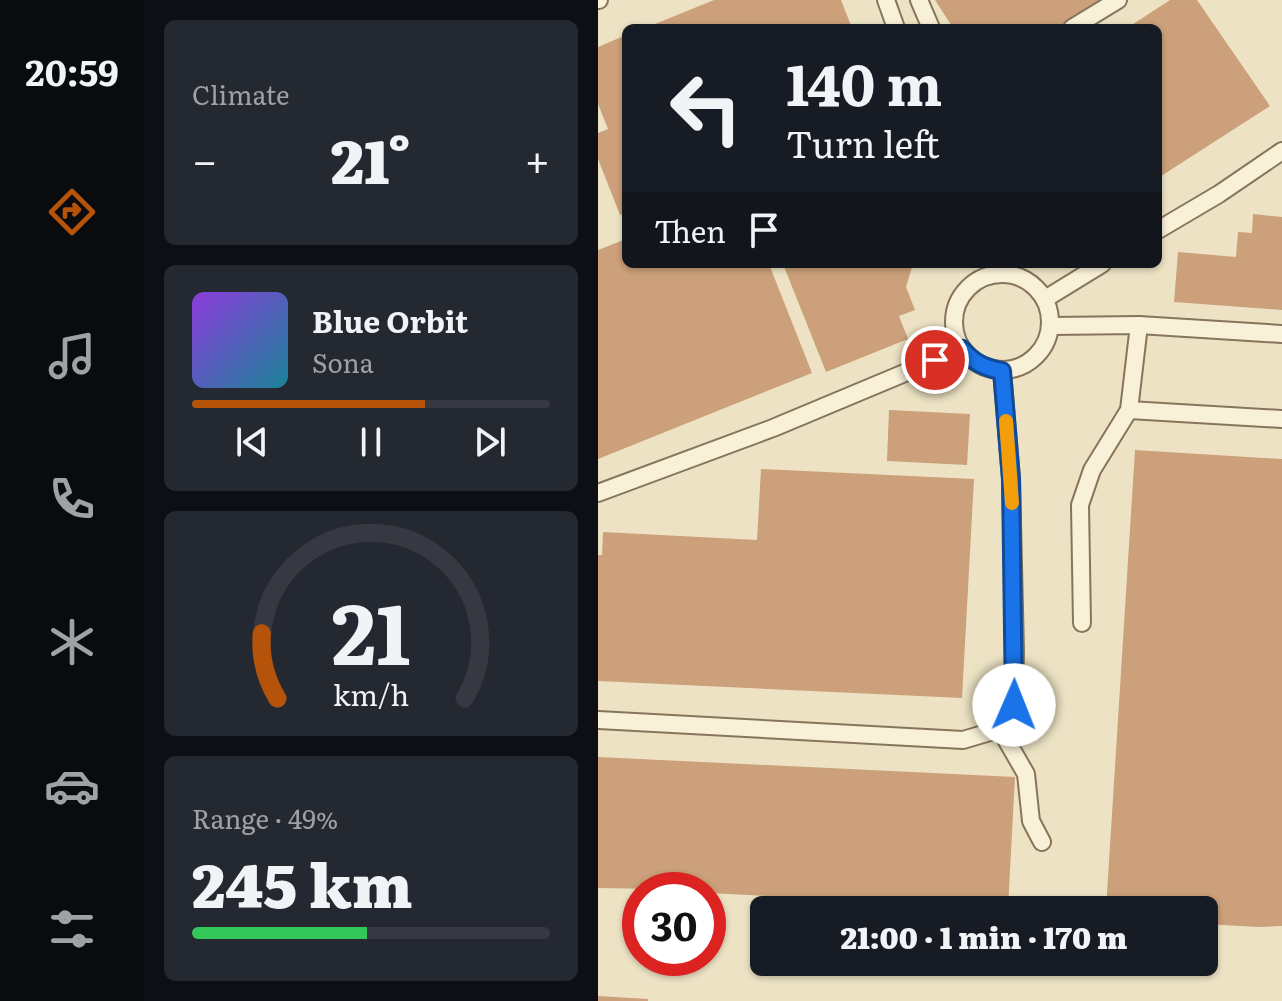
<!DOCTYPE html>
<meta charset="utf-8">
<style>
body{margin:0;font-family:Literata,serif;background:#242831;color:#f1f3f6;height:100vh;display:flex;flex-direction:column;font-size:30px;white-space:nowrap}
*{box-sizing:border-box;margin:0}
p{font-size:26px;color:#9ea1a6}
.icon{flex:none;width:44px;height:44px;fill:none;stroke:currentColor;stroke-width:2;stroke-linecap:round;stroke-linejoin:round}
.map{position:relative;flex:1;overflow:hidden}
.panel{display:flex;flex-direction:column;gap:20px;padding:20px;background:#0d0f14;width:454px}
.panel>*{flex:none}
.banner{position:absolute;left:24px;top:24px;width:540px;height:244px;border-radius:12px;box-shadow:0 2px 6px #0004;background:#171b24;color:#f1f3f6;overflow:hidden}
.speed{position:absolute;left:24px;top:872px;display:flex;gap:16px;font-size:40px;font-weight:700;text-align:center}
.speed>*{display:grid;place-content:center;width:104px;height:104px;border-radius:50%;background:#171b24;box-shadow:0 2px 6px #0004;line-height:1}
.speed .limit{border:12px solid #d22;background:#fff;color:#111}
.pin{position:absolute;display:grid;place-items:center;width:68px;height:68px;color:#fff;margin:-34px;border:4px solid #fff;border-radius:50%;box-shadow:0 2px 8px #0007}
.me{position:absolute;width:88px;margin:-44px;rotate:1deg;stroke-linejoin:round;filter:drop-shadow(0 0 6px #0008)}
.turn{display:flex;align-items:center;gap:28px;height:168px;padding:0 32px;font-size:36px}
.turn .icon{width:104px;height:104px;stroke-width:2.5}
.turn b{display:block;font-size:56px;line-height:68px}
.then{display:flex;align-items:center;height:76px;padding:0 32px;background:#0003;gap:16px;font-size:30px}
.big{font-size:60px;font-weight:800;line-height:1.1}
.panel .card{flex:1;display:flex;flex-direction:column;justify-content:center;gap:12px;min-width:0;padding:0 28px;border-radius:12px;background:#242831}
.panel .dial{align-items:center;gap:0}
.dial svg{height:208px;overflow:visible;fill:none;stroke:#363941;stroke-width:7;stroke-linecap:round;text-anchor:middle}
.dial text{fill:#f1f3f6;stroke:none}
.song{display:flex;align-items:center;gap:24px}
.cover{width:96px;height:96px;border-radius:12px;background:linear-gradient(135deg,hsl(270 70% 55%),hsl(190 70% 35%))}
.played{height:8px;border-radius:4px;background:linear-gradient(90deg,#b45309 65%,#363941 65%)}
.keys{display:flex;justify-content:space-around;direction:ltr}
.heat{display:flex;justify-content:space-between;align-items:center;font-size:44px;direction:ltr}
.charge{height:12px;border-radius:6px;background:linear-gradient(90deg,#34c759 49%,#363941 0)}
.trip{position:absolute;left:152px;top:896px;width:468px;height:80px;border-radius:12px;background:#171b24;box-shadow:0 2px 6px #0004;font-weight:800;line-height:80px;text-align:center}
main{display:flex;flex:1;min-height:0}
.menu{display:flex;flex-direction:column;width:144px;justify-content:space-around;align-items:center;background:#090b0e;color:#9ea1a6}
.menu .icon{width:56px;height:56px}
.menu .on{color:#b45309}
.menu b{font-size:36px;color:#f1f3f6}
.map>svg:first-child{display:block}
</style>
<main>
<nav class="menu">
<b>20:59</b>
<svg class="icon on" aria-label="directions" viewBox="0 0 24 24"><path d="M12 3l9 9-9 9-9-9zM9 14v-3h6M13 9l2 2-2 2"/></svg>
<svg class="icon" aria-label="music" viewBox="0 0 24 24"><path d="M9 18V5l10-2v13"/><circle cx="6" cy="18" r="3"/><circle cx="16" cy="16" r="3"/></svg>
<svg class="icon" aria-label="phone" viewBox="0 0 24 24"><path d="M5 4h4l2 5-3 2q2 4 5 5l2-3 5 2v4C11 20 4 13 5 4z"/></svg>
<svg class="icon" aria-label="climate" viewBox="0 0 24 24"><path d="M12 3v18M4 7l16 10M4 17L20 7"/></svg>
<svg class="icon" aria-label="car" viewBox="0 0 24 24"><path d="M5 17H2v-5l4-1 3-4h7l3 4 3 1v5h-3M9 17h6M6 11h13"/><circle cx="7" cy="17" r="2"/><circle cx="17" cy="17" r="2"/></svg>
<svg class="icon" aria-label="filters" viewBox="0 0 24 24"><path d="M4 7h16M4 17h16"/><circle cx="9" cy="7" r="2"/><circle cx="15" cy="17" r="2"/></svg>
</nav>
<section class="panel">
<div class="card"><p>Climate</p>
<div class="heat"><a>−</a><b class="big">21°</b><a>+</a></div>
</div>
<div class="card">
<div class="song"><i class="cover"></i><div><b>Blue Orbit</b><p>Sona</p></div></div>
<div class="played"></div>
<div class="keys"><svg class="icon" aria-label="previous" viewBox="0 0 24 24"><path d="M18 5L8 12l10 7zM5 5v14"/></svg><svg class="icon" aria-label="pause" viewBox="0 0 24 24"><path d="M8 5v14M16 5v14"/></svg><svg class="icon" aria-label="next" viewBox="0 0 24 24"><path d="M6 5l10 7-10 7zM19 5v14"/></svg></div>
</div>
<div class="card dial"><svg viewBox="0 0 100 80">
<path d="M14 69A42 42 0 1 1 86 69"/>
<path d="M14 69A42 42 0 0 1 8 44" stroke="#b45309"/>
<text x="50" y="56" font-size="32" font-weight="700">21</text>
<text x="50" y="72" font-size="11">km/h</text>
</svg></div>
<div class="card"><p>Range · 49%</p><b class="big">245 km</b><div class="charge"></div></div>
</section>
<div class="map">
<svg width="684" height="1001" viewBox="0 0 684 1001">
<rect width="100%" height="100%" fill="#ede3c4"/>
<g fill="#cba07a">
<path d="M116,0H243L254,28H47Z"/>
<path d="M337,0H502L460,28H355Z"/>
<path d="M572,0H599L672,106L560,178V28H529Z"/>
<path d="M28,35V213L22,215L0,159V133L10,129L0,104V47Z"/>
<path d="M655,214L684,217V310L576,302L580,252L638,257L640,232L654,233Z"/>
<path d="M28,239V264H171L214,373L0,459V250Z"/>
<path d="M185,264H315L308,287L317,310L301,316L310,339L228,372Z"/>
<path d="M291,410L372,414L369,465L289,461Z"/>
<path d="M537,450L684,459V926L661,927L606,924V910L508,909Z"/>
<path d="M163,469L376,479L364,698L0,681V555H4L5,532L159,540Z"/>
<path d="M0,757L417,777L410,908L110,893V890L0,888Z"/>
<path d="M0,996L50,999V1001H0Z"/>
</g>
<g fill="none" stroke-linecap="round" stroke-linejoin="round">
<g stroke="#87755b" stroke-width="20">
<g id="minor">
<path d="M0,0H1"/>
<path d="M288,0L298,28"/>
<path d="M321,0L333,28"/>
<path d="M474,28L520,0"/>
<path d="M560,230L621,194L684,151"/>
<circle cx="404" cy="322" r="48"/>
<path d="M447,299L504,264"/>
<path d="M453,326L541,325L684,334"/>
<path d="M531,410L684,419"/>
<path d="M0,493L175,428L364,349"/>
<path d="M484,623L482,505L494,470L531,410L541,325"/>
<path d="M0,720L365,740L402,729L416,705L417,651L413,479L404,371"/>
<path d="M402,729L428,774L433,821L444,842"/>
</g>
</g>
<use href="#minor" stroke="#f8f0d7" stroke-width="16"/>
</g>
<g fill="none" stroke-linecap="round" stroke-linejoin="round">
<g stroke="#114b97" stroke-width="20">
<path id="route" d="M337,360L364,349C376,363 387,368 404,371L413,479L416,705"/>
</g>
<use href="#route" stroke="#1a73e8" stroke-width="14"/>
<path stroke="#f59e0b" stroke-width="14" d="M408,421L414,503"/>
</g>
</svg>
<div class="speed"><div class="limit">30</div></div>
<div class="pin" style="left:337px;top:360px;background:#d93025"><svg class="icon" aria-label="arrive" viewBox="0 0 24 24"><path d="M6 21V4h12l-3 4 3 4H6"/></svg></div>
<svg class="me" style="left:416px;top:705px" viewBox="-20 -20 40 40"><circle r="19" fill="#fff"/><path d="M0-13L10 11 0 6-10 11z" fill="#1a73e8"/></svg>
<div class="trip">21:00 · 1 min · 170 m</div>
<div class="banner">
<div class="turn"><svg class="icon" aria-label="left" viewBox="0 0 24 24"><path d="M17 20v-9H6M10 6l-5 5 5 5"/></svg><div><b>140 m</b>Turn left</div></div>
<div class="then">Then<svg class="icon" aria-label="arrive" viewBox="0 0 24 24"><path d="M6 21V4h12l-3 4 3 4H6"/></svg></div>
</div>
</div>
</main>
